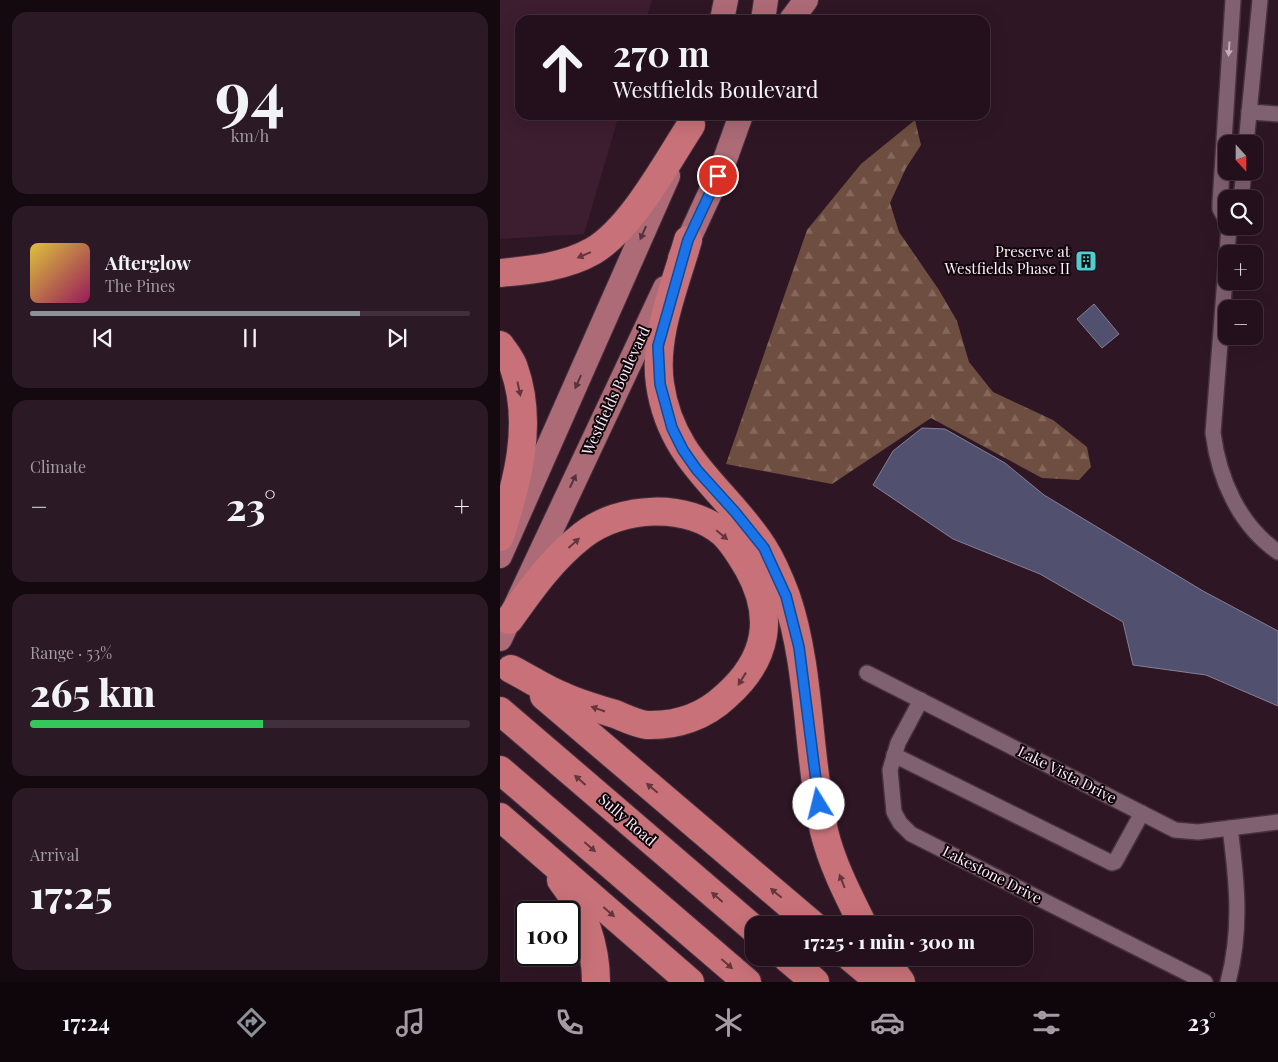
<!DOCTYPE html>
<meta charset="utf-8">
<style>
body{margin:0;font-family:"Playfair Display",serif;background:#2b1925;color:#f1f3f6;height:100vh;display:flex;flex-direction:column;font-size:19px;white-space:nowrap}
*{box-sizing:border-box;margin:0}
p{font-size:16px;color:#a39da3}
.icon{flex:none;width:28px;height:28px;fill:none;stroke:currentColor;stroke-width:2;stroke-linecap:round;stroke-linejoin:round}
.map{position:relative;flex:1;overflow:hidden}
.panel{display:flex;flex-direction:column;gap:12px;padding:12px;background:#13090f;width:500px}
.panel>*{flex:none}
.top-card{position:absolute;left:15px;top:15px;width:475px;height:105px;border-radius:15px;box-shadow:0 5px 20px #0002,0 0 0 1px #40303b;background:#23101c;color:#f1f3f6;overflow:hidden}
.needle{width:32px;rotate:159deg}
.buttons{position:absolute;left:718px;top:135px;display:grid;gap:10px}
.buttons a{display:grid;place-items:center;width:45px;height:45px;border-radius:10px;background:#23101c;box-shadow:0 5px 20px #0002,0 0 0 1px #40303b;font-size:25px}
.speed{position:absolute;left:15px;top:901px;display:flex;gap:10px;font-size:25px;font-weight:700;text-align:center}
.speed>*{display:grid;place-content:center;width:65px;height:65px;border-radius:50%;background:#23101c;box-shadow:0 5px 20px #0002,0 0 0 1px #40303b;line-height:1}
.speed .limit{border:2px solid #111;border-radius:8px;background:#fff;color:#111}
.pin{position:absolute;display:grid;place-items:center;width:42px;height:42px;color:#fff;margin:-21px;border:2px solid #fff;border-radius:50%;box-shadow:0 1px 5px #0007}
.me{position:absolute;width:55px;margin:-28px;rotate:351deg;stroke-linejoin:round;filter:drop-shadow(0 0 4px #0008)}
.turn{display:flex;align-items:center;gap:18px;height:105px;padding:0 15px;font-size:22px}
.turn .icon{width:65px;height:65px;stroke-width:2.5}
.turn b{display:block;font-size:35px;line-height:42px}
.big{font-size:38px;font-weight:800;line-height:1.1}
.panel .widget{flex:1;display:flex;flex-direction:column;justify-content:center;gap:8px;min-width:0;padding:0 18px;border-radius:15px;background:#2b1925}
.panel .dial{align-items:center;gap:0}
.dial b{font-size:65px;line-height:1}
.song{display:flex;align-items:center;gap:15px}
.cover{width:60px;height:60px;border-radius:8px;background:linear-gradient(135deg,hsl(50 70% 55%),hsl(330 70% 35%))}
.played{height:5px;border-radius:2px;background:linear-gradient(90deg,#8c9099 75%,#40303b 75%)}
.keys{display:flex;justify-content:space-around;direction:ltr}
.heat{display:flex;justify-content:space-between;align-items:center;font-size:28px;direction:ltr}
.charge{height:8px;border-radius:4px;background:linear-gradient(90deg,#34c759 53%,#40303b 0)}
.trip{position:absolute;left:245px;top:916px;width:288px;height:50px;border-radius:15px;background:#23101c;box-shadow:0 5px 20px #0002,0 0 0 1px #40303b;font-weight:800;line-height:50px;text-align:center}
.tabs{display:flex;height:80px;justify-content:space-around;align-items:center;background:#0e060b;color:#a39da3}
.tabs .icon{width:35px;height:35px}
.tabs .on{color:#8c9099}
.tabs b{font-size:22px;color:#f1f3f6}
main{display:flex;flex:1;min-height:0}
.map>svg:first-child{display:block}
</style>
<main>
<section class="panel">
<div class="widget dial"><b>94</b><p>km/h</p></div>
<div class="widget">
<div class="song"><i class="cover"></i><div><b>Afterglow</b><p>The Pines</p></div></div>
<div class="played"></div>
<div class="keys"><svg class="icon" aria-label="previous" viewBox="0 0 24 24"><path d="M18 5L8 12l10 7zM5 5v14"/></svg><svg class="icon" aria-label="pause" viewBox="0 0 24 24"><path d="M8 5v14M16 5v14"/></svg><svg class="icon" aria-label="next" viewBox="0 0 24 24"><path d="M6 5l10 7-10 7zM19 5v14"/></svg></div>
</div>
<div class="widget"><p>Climate</p>
<div class="heat"><a>−</a><b class="big">23°</b><a>+</a></div>
</div>
<div class="widget"><p>Range · 53%</p><b class="big">265 km</b><div class="charge"></div></div>
<div class="widget"><p>Arrival</p><b class="big">17:25</b></div>
</section>
<div class="map">
<svg width="778" height="982" viewBox="0 0 778 982">
<defs>
<pattern id="forest-firs" width="22" height="20" patternUnits="userSpaceOnUse" patternTransform="scale(1.25)"><rect width="22" height="20" fill="#6e4e40"/><path d="M5 1l3.5 6h-7zM16 11l3.5 6h-7z" fill="#84685c"/></pattern>
</defs>
<rect width="100%" height="100%" fill="#2f1625"/>
<path fill="#3d1d30" d="M0,0H152L146,20H20V115H119L84,234L0,239Z"/>
<path fill="url(#forest-firs)" d="M415,120L421,145L406,168L390,203L399,232L439,290L457,321L469,362L493,392L553,420L587,447L591,467L579,480L542,478L431,418L332,484L226,464L307,230L361,164Z"/>
<g fill="#51506e" stroke="#857f97">
<path d="M594,304L619,334L602,348L577,319Z"/>
<path d="M422,428L445,429L505,463L544,495L703,591L778,631V706L706,675L633,665L623,622L540,574L453,539L373,485L393,451Z"/>
</g>
<g fill="none" stroke-linecap="round" stroke-linejoin="round">
<g stroke="#45313c" stroke-width="18">
<g id="street">
<path d="M749,112L778,114"/>
<path d="M746,144L760,0"/>
<path d="M741,199L744,171"/>
<path d="M726,220L720,209V203L733,0"/>
<path d="M727,254L729,226"/>
<path d="M726,266L713,433C719,479 739,525 778,552"/>
<path d="M367,673L675,830L698,832L778,822"/>
<path d="M421,700L398,743L390,770L394,812L400,823L411,834L705,982"/>
<path d="M394,755L612,863L615,862L642,813"/>
<path d="M728,982C742,930 737,881 730,828"/>
</g>
</g>
<g stroke="#45313c" stroke-width="26">
<g id="primary">
<path d="M222,20L226,0"/>
<path d="M263,20L266,0"/>
<path d="M291,20L306,0"/>
<path d="M180,258L223,165L241,115"/>
<path d="M0,556L168,176"/>
<path d="M0,639L165,288"/>
</g>
</g>
<g stroke="#45313c" stroke-width="30">
<g id="highway">
<path d="M188,240C175,286 153,336 160,384C171,461 225,488 263,547C272,561 280,580 286,596C311,668 307,755 324,831C332,864 348,895 363,925"/>
<path d="M0,273C31,270 65,267 93,251C132,228 166,163 191,125"/>
<path d="M0,345C5,352 12,360 14,368C34,424 17,483 0,537"/>
<path d="M9,620C31,589 52,559 83,535C120,506 187,502 224,534C234,544 241,556 248,568C275,616 268,659 226,696C205,716 177,726 147,725C137,724 125,718 115,714C98,709 81,704 65,697C46,690 29,678 11,669"/>
<path d="M44,696L313,925"/>
<path d="M0,711L254,929"/>
<path d="M0,770L247,982"/>
<path d="M0,817L190,982"/>
<path d="M61,880C83,908 96,946 96,982"/>
<path d="M287,958L315,982"/>
<path d="M351,958L380,982"/>
<path d="M383,958L401,982"/>
</g>
</g>
<use href="#street" stroke="#806172" stroke-width="15"/>
<use href="#primary" stroke="#ac6b76" stroke-width="24"/>
<use href="#highway" stroke="#c97178" stroke-width="28"/>
</g>
<defs><path id="oneway-solid" d="M-6-.8H1V-3.2L6.5 0L1 3.2V.8H-6Z" transform="scale(1.25)"/></defs>
<use fill="#c6aebb" href="#oneway-solid" transform="translate(729 49) rotate(94)"/>
<g fill="#56333c">
<use href="#oneway-solid" transform="translate(143 233) rotate(114)"/>
<use href="#oneway-solid" transform="translate(78 382) rotate(114)"/>
<use href="#oneway-solid" transform="translate(73 481) rotate(-65)"/>
</g>
<g fill="#63363d">
<use href="#oneway-solid" transform="translate(84 255) rotate(157)"/>
<use href="#oneway-solid" transform="translate(19 389) rotate(78)"/>
<use href="#oneway-solid" transform="translate(222 535) rotate(40)"/>
<use href="#oneway-solid" transform="translate(74 543) rotate(-42)"/>
<use href="#oneway-solid" transform="translate(242 679) rotate(122)"/>
<use href="#oneway-solid" transform="translate(98 709) rotate(-161)"/>
<use href="#oneway-solid" transform="translate(80 780) rotate(-139)"/>
<use href="#oneway-solid" transform="translate(152 788) rotate(-140)"/>
<use href="#oneway-solid" transform="translate(90 847) rotate(41)"/>
<use href="#oneway-solid" transform="translate(342 881) rotate(-111)"/>
<use href="#oneway-solid" transform="translate(276 893) rotate(-140)"/>
<use href="#oneway-solid" transform="translate(217 897) rotate(-139)"/>
<use href="#oneway-solid" transform="translate(109 912) rotate(41)"/>
<use href="#oneway-solid" transform="translate(227 964) rotate(41)"/>
</g>
<g fill="none" stroke-linecap="round" stroke-linejoin="round">
<g stroke="#114b97" stroke-width="12">
<path id="route" d="M218,176L188,240L158,346L160,384L172,428L183,450L197,470L235,512L264,548L286,596L299,647L319,804"/>
</g>
<use href="#route" stroke="#1a73e8" stroke-width="9"/>
</g>
<defs>
<g id="building-square" transform="scale(1.125)"><rect x="-9" y="-9" width="18" height="18" rx="4" fill="#52cdce" stroke="#10060c"/><path d="M-4-6H4V6H1V3H-1V6H-4ZM-2.5-4.3h1.7v1.8h-1.7ZM.8-4.3h1.7v1.8H.8ZM-2.5-1h1.7V.8h-1.7ZM.8-1h1.7V.8H.8Z" fill="#111"/></g>
</defs>
<g fill-rule="evenodd">
<use href="#building-square" x="586" y="261"/>
</g>
<g text-anchor="middle" stroke-width="4" stroke-linejoin="round" paint-order="stroke">
<g font-size="15" fill="#ffedf6" stroke="#10060c" text-anchor="end">
<text x="570" y="257">Preserve at<tspan x="570" dy="17">Westfields Phase II</tspan></text>
</g>
<g font-size="15" fill="#ffedf6" stroke="#10060c">
<text transform="translate(116 391) rotate(-65)" y="5">Westfields Boulevard</text>
<text transform="translate(567 775) rotate(27)" y="5">Lake Vista Drive</text>
<text transform="translate(127 820) rotate(41)" y="5">Sully Road</text>
<text transform="translate(492 875) rotate(27)" y="5">Lakestone Drive</text>
</g>
</g>
</svg>
<div class="buttons">
<a><svg class="needle" viewBox="-14 -14 28 28"><path d="M0-13l5 13h-10z" fill="#e53935"/><path d="M0 13l5-13h-10z" fill="#a39da3"/></svg></a>
<a><svg class="icon" aria-label="search" viewBox="0 0 24 24"><circle cx="10" cy="10" r="6"/><path d="M15 15l6 6"/></svg></a>
<a>+</a>
<a>−</a>
</div>
<div class="speed"><div class="limit">100</div></div>
<div class="pin" style="left:218px;top:176px;background:#d93025"><svg class="icon" aria-label="arrive" viewBox="0 0 24 24"><path d="M6 21V4h12l-3 4 3 4H6"/></svg></div>
<svg class="me" style="left:319px;top:804px" viewBox="-20 -20 40 40"><circle r="19" fill="#fff"/><path d="M0-13L10 11 0 6-10 11z" fill="#1a73e8"/></svg>
<div class="trip">17:25 · 1 min · 300 m</div>
<div class="top-card">
<div class="turn"><svg class="icon" aria-label="ahead" viewBox="0 0 24 24"><path d="M12 20V5M6 11l6-6 6 6"/></svg><div><b>270 m</b>Westfields Boulevard</div></div>
</div>
</div>
</main>
<nav class="tabs">
<b>17:24</b>
<svg class="icon on" aria-label="directions" viewBox="0 0 24 24"><path d="M12 3l9 9-9 9-9-9zM9 14v-3h6M13 9l2 2-2 2"/></svg>
<svg class="icon" aria-label="music" viewBox="0 0 24 24"><path d="M9 18V5l10-2v13"/><circle cx="6" cy="18" r="3"/><circle cx="16" cy="16" r="3"/></svg>
<svg class="icon" aria-label="phone" viewBox="0 0 24 24"><path d="M5 4h4l2 5-3 2q2 4 5 5l2-3 5 2v4C11 20 4 13 5 4z"/></svg>
<svg class="icon" aria-label="climate" viewBox="0 0 24 24"><path d="M12 3v18M4 7l16 10M4 17L20 7"/></svg>
<svg class="icon" aria-label="car" viewBox="0 0 24 24"><path d="M5 17H2v-5l4-1 3-4h7l3 4 3 1v5h-3M9 17h6M6 11h13"/><circle cx="7" cy="17" r="2"/><circle cx="17" cy="17" r="2"/></svg>
<svg class="icon" aria-label="filters" viewBox="0 0 24 24"><path d="M4 7h16M4 17h16"/><circle cx="9" cy="7" r="2"/><circle cx="15" cy="17" r="2"/></svg>
<b>23°</b>
</nav>
